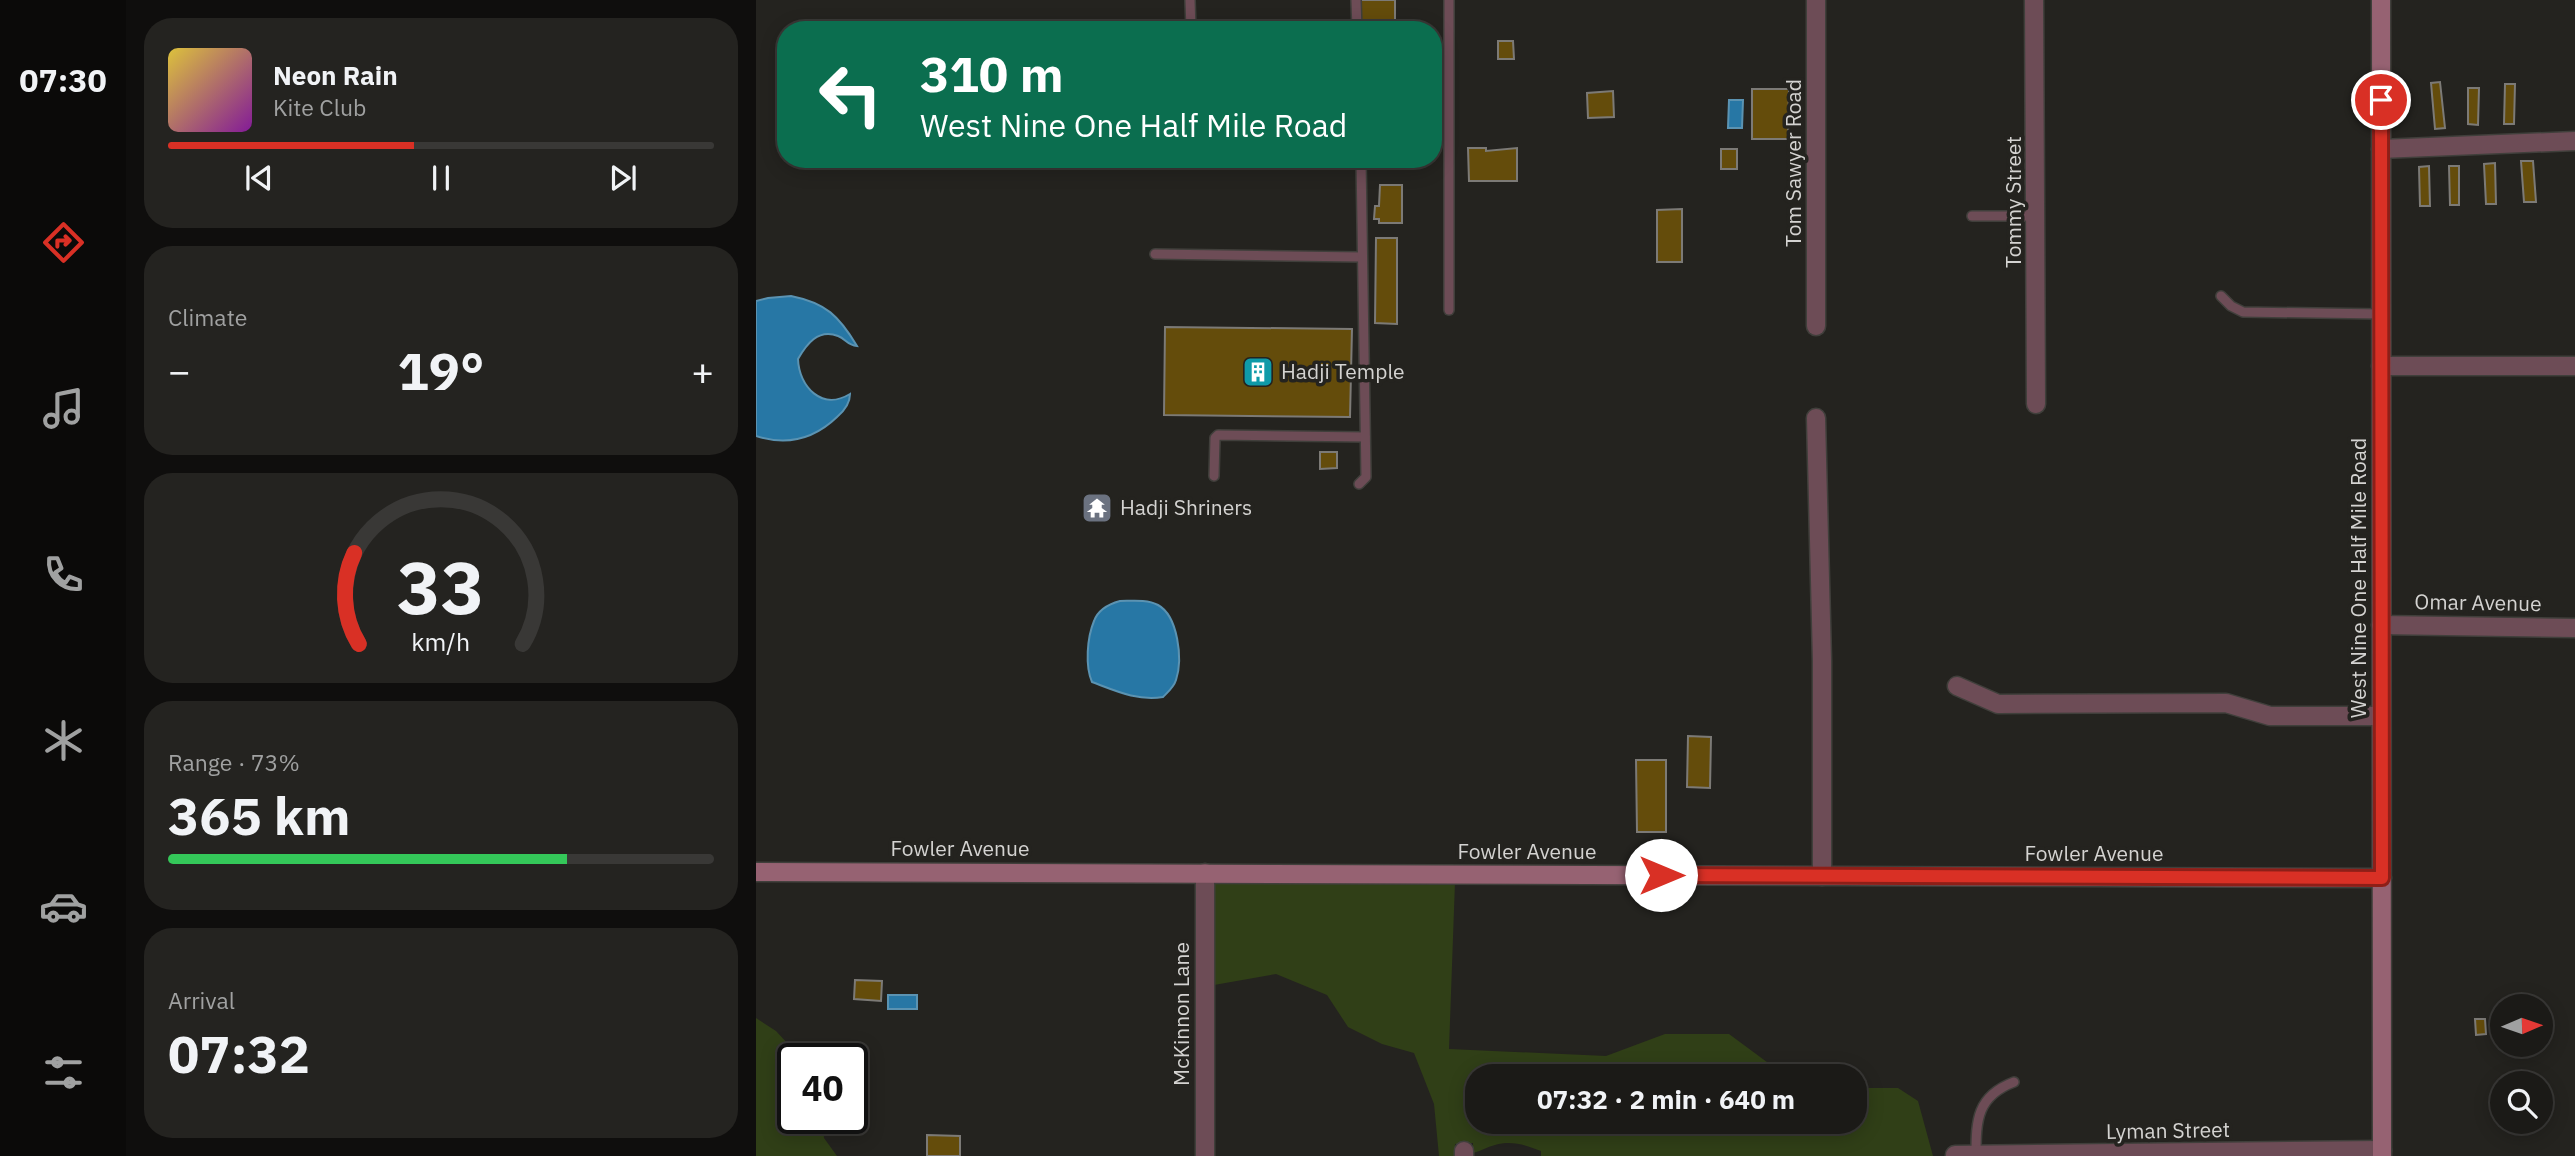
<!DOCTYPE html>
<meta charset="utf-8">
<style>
body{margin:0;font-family:"IBM Plex Sans",sans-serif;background:#242320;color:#f1f3f6;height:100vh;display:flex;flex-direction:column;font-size:26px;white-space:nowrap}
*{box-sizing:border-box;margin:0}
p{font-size:23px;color:#a0a1a1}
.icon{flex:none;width:38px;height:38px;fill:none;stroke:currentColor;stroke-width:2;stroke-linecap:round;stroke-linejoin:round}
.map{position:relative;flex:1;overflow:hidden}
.details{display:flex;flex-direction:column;gap:18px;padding:18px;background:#0f0e0d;width:630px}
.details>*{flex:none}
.guide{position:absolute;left:21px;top:21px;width:665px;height:147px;border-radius:28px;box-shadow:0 4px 18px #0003,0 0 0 2px #393836;background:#0b6e4f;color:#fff;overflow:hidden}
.needle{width:46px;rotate:88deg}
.controls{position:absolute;left:1734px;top:994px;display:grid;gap:14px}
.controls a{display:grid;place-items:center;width:63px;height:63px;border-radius:50%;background:#1b1a17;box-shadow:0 4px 18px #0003,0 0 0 2px #393836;font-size:35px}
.speed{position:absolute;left:21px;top:1043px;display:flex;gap:14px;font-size:35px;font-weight:700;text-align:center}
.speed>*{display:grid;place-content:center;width:91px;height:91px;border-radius:50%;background:#1b1a17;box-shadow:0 4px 18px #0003,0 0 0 2px #393836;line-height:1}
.speed .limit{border:4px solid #111;border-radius:10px;background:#fff;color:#111}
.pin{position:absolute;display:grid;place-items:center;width:60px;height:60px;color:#fff;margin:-30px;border:4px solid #fff;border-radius:50%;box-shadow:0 2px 7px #0007}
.me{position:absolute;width:77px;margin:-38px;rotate:90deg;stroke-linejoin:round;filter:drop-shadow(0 0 5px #0008)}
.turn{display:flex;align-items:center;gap:24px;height:147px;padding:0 28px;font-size:32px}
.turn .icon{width:91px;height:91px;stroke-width:2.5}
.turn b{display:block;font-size:49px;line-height:60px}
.big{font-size:52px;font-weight:700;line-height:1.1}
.details .widget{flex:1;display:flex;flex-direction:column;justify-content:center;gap:10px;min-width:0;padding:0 24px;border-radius:28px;background:#242320}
.details .dial{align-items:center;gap:0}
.dial svg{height:182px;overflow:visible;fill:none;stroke:#393836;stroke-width:7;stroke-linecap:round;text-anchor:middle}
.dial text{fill:#f1f3f6;stroke:none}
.song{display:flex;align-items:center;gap:21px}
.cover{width:84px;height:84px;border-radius:10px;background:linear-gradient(135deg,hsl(50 70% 55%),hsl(290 70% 35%))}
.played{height:7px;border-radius:4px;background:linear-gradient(90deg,#d93025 45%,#393836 45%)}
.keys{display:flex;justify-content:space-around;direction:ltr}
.heat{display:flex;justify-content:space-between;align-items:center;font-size:38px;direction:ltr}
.charge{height:10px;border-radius:5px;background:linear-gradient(90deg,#34c759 73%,#393836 0)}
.trip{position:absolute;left:709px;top:1064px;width:402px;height:70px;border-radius:28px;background:#1b1a17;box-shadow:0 4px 18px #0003,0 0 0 2px #393836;font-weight:700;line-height:70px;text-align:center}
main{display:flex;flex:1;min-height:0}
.dock{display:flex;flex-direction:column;width:126px;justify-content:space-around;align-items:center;background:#0b0a09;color:#a0a1a1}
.dock .icon{width:49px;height:49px}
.dock .current{color:#d93025}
.dock b{font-size:32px;color:#f1f3f6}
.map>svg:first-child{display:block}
</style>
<main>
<nav class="dock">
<b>07:30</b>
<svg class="icon current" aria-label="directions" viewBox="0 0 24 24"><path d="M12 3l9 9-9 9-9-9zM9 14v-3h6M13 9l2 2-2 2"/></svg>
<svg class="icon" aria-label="music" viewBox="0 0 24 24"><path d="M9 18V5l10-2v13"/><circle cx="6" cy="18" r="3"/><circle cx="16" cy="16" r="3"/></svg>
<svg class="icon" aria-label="phone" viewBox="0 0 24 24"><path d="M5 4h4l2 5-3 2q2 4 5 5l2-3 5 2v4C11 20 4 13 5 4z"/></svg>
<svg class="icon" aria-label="climate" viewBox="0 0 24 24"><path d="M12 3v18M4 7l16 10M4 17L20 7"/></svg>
<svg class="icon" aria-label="car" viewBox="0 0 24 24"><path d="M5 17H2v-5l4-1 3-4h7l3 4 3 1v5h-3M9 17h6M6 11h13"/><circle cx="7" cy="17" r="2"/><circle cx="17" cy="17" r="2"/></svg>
<svg class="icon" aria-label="filters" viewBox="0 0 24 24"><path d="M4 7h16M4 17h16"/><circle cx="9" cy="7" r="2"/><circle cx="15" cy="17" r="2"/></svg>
</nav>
<section class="details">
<div class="widget">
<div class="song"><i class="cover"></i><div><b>Neon Rain</b><p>Kite Club</p></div></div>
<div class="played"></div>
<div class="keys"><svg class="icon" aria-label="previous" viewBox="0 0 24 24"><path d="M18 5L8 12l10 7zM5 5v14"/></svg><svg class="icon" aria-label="pause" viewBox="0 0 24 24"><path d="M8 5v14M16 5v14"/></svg><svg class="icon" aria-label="next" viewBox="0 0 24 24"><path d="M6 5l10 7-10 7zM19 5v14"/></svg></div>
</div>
<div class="widget"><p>Climate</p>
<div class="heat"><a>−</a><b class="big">19°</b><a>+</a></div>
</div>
<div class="widget dial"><svg viewBox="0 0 100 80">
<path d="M14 69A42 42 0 1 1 86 69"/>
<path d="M14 69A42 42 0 0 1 12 29" stroke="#d93025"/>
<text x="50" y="56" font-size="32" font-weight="700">33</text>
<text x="50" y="72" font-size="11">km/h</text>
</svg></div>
<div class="widget"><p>Range · 73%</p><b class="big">365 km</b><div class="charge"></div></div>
<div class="widget"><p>Arrival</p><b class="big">07:32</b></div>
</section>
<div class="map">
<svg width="1819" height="1156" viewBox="0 0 1819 1156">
<rect width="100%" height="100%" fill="#24231f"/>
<g fill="#303f17">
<path d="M458,881L699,882L693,1049L850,1056L909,1034H973L1019,1068L1021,1076H721V1122H1099V1088H1142L1162,1101L1177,1156H785V1151C770,1145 755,1140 739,1145C731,1147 725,1151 717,1153V1143L699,1144V1156H683L678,1104L658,1053L626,1044L592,1027L571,995L520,974L458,985Z"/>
<path d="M0,1018L20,1031L46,1059H37V1118H67L68,1138L81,1156H0Z"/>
</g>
<g fill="#2777a5" stroke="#5b93b2" stroke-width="2">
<path d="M973,100H987L986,128H972Z"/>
<path d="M35,296C70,303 83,316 101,346C91,345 90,339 82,336C62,328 50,345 42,359C43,387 66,411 94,394C94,404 88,411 81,417C57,440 31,446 0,436V301L12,298Z"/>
<path d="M364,601C375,601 391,599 402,605C422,616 427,659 420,680C418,687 412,692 407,697C381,701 360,691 336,682C329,666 331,638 338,621C342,610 353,604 364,601Z"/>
<rect x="132" y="995" width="29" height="14"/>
</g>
<g fill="#644c0b" stroke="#7c7a76" stroke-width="2">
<rect x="604" y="0" width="35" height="30"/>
<path d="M742,41H757L758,59H742Z"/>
<path d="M1684,82L1689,128L1679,129L1675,83Z"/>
<path d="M1749,84H1759L1758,124H1748Z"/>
<path d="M1712,88H1723L1722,125L1712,124Z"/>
<path d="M996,89H1033L1032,139H996Z"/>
<path d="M857,91L858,117L832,118L831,93Z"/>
<path d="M712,148H730V151L761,148V181H713Z"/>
<rect x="965" y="149" width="16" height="20"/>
<path d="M1765,161H1777L1780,202H1768Z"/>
<path d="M1739,163L1740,204H1730L1728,164Z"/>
<path d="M1673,166L1674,206H1664L1663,167Z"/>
<path d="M1693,166H1703V205H1694Z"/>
<path d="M624,185H646V223H623V219H618L619,206H623Z"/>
<path d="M926,209V262H901V210Z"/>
<path d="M620,238H641V324L619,323Z"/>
<path d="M409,327L596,329L594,417L408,415Z"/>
<path d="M564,452H581V468L564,469Z"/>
<path d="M932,736L955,737L954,788L931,787Z"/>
<path d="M880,760H910V832H881Z"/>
<path d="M99,980L126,981L125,1001L98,999Z"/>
<path d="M1719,1019H1729L1730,1034L1720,1035Z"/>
<path d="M171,1135L204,1136V1156H171Z"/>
</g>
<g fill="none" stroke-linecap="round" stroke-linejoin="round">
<g stroke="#403f3b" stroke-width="12">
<g id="lane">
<path d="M434,0L435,30"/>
<path d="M600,0L601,30"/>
<path d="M1216,216H1280"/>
<path d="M399,254L605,257"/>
<path d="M1465,296L1475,306L1487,312L1625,314"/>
<path d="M693,310V0"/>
<path d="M458,476L459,438L462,435L609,437"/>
<path d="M603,484L610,477L605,159"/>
<path d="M1220,1155C1220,1120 1221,1096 1258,1082"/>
</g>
</g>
<g stroke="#403f3b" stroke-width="21">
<g id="street">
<path d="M1278,0L1280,404"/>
<path d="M1625,149L1819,141"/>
<path d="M1060,326V0"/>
<path d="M1625,366H1819"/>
<path d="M1060,418L1066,661V876"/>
<path d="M1625,625L1819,628"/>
<path d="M1201,686L1242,704L1470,703L1514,716H1625"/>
<path d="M1199,1155L1626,1150"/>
<path d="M449,1156V873"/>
<path d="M708,1156V1151"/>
</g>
</g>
<g stroke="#403f3b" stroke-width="21">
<g id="secondary">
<path d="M1625,0L1626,1156"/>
<path d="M0,872L1626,878"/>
</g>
</g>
<use href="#lane" stroke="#6d4c56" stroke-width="9"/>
<use href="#street" stroke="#6d4c56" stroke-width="18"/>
<use href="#secondary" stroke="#966272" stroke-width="18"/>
</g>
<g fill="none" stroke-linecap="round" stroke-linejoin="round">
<g stroke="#8d1f18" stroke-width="18">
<path id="route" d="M905,875L1626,878L1625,100"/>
</g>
<use href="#route" stroke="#d93025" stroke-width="12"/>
</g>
<defs>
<g id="building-square" transform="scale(1.575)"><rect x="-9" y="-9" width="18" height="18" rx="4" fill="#0f9aa8" stroke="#24231f"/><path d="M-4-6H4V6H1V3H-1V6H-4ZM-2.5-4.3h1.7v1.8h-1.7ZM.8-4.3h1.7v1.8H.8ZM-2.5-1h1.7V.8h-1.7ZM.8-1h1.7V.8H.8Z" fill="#fff"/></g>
<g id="temple-square" transform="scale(1.575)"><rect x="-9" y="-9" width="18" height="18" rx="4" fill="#6b7280" stroke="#24231f"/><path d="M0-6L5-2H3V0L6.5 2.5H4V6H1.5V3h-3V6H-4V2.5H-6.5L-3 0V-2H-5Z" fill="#fff"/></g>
</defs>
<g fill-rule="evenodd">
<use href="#building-square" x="502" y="372"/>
<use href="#temple-square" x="341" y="508"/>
</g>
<g text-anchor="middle" stroke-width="7" stroke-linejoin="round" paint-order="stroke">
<g font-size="21" fill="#d4d3d1" stroke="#24231f">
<text transform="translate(1038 163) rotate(-90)" y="7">Tom Sawyer Road</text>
<text transform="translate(1258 202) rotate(-90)" y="7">Tommy Street</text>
<text transform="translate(1603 578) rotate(-90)" y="7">West Nine One Half Mile Road</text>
<text transform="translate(1722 603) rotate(1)" y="7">Omar Avenue</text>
<text x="204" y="856">Fowler Avenue</text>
<text x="771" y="859">Fowler Avenue</text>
<text x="1338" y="861">Fowler Avenue</text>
<text transform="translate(426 1014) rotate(-90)" y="7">McKinnon Lane</text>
<text transform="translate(1412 1131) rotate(-1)" y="7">Lyman Street</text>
</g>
<g font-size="21" fill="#d4d3d1" stroke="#24231f" text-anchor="start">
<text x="525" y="379">Hadji Temple</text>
<text x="364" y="515">Hadji Shriners</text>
</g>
</g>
</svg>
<div class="controls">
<a><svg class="needle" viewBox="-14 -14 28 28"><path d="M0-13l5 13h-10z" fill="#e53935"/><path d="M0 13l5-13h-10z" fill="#a0a1a1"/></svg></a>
<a><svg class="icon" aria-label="search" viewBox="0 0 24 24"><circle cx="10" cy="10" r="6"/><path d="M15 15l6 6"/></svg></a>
</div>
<div class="speed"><div class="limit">40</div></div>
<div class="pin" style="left:1625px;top:100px;background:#d93025"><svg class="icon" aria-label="arrive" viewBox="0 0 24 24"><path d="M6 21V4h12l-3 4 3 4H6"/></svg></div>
<svg class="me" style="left:905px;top:875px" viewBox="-20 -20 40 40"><circle r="19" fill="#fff"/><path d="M0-13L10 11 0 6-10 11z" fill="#d93025"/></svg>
<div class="trip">07:32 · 2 min · 640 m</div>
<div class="guide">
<div class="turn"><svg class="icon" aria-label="left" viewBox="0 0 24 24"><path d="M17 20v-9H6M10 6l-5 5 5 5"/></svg><div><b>310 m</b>West Nine One Half Mile Road</div></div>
</div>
</div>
</main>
